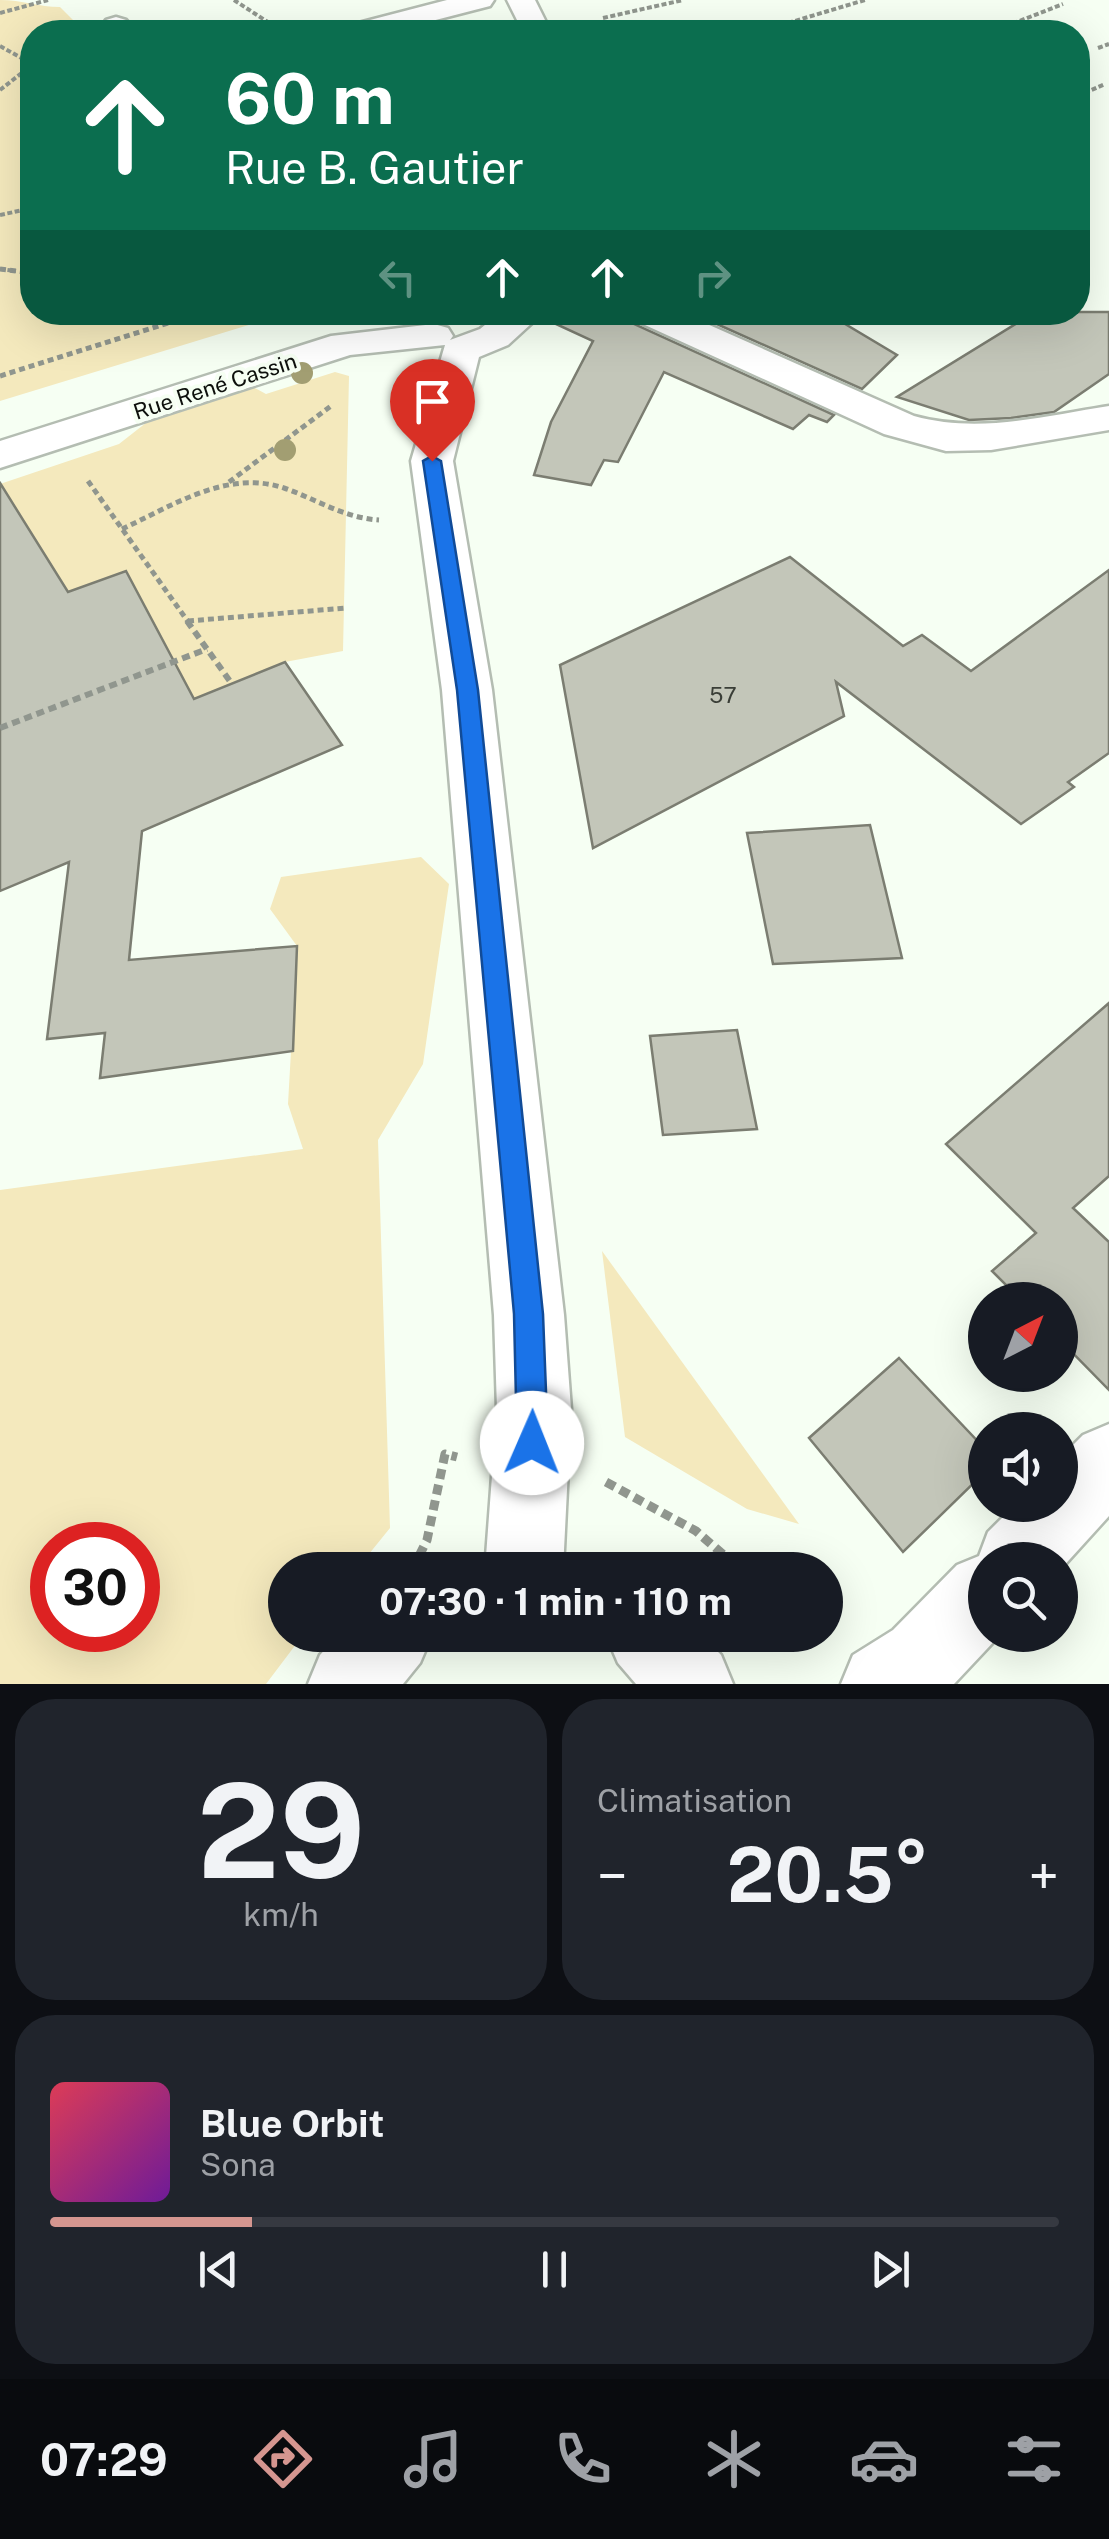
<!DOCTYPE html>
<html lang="fr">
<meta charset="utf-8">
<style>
body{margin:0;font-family:"Public Sans",sans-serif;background:#20242c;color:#f1f3f6;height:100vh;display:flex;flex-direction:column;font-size:38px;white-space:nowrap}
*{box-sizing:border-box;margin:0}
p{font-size:32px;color:#9ea1a6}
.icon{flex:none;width:55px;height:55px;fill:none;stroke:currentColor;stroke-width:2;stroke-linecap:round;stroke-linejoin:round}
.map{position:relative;height:1684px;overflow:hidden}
.details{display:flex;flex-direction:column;gap:15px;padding:15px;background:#0d0f14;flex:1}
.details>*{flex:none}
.banner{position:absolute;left:20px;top:20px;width:1070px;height:305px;border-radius:40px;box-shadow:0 10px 40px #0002;background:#0b6e4f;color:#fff;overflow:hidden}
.needle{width:65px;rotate:42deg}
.tools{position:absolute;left:968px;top:1282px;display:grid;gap:20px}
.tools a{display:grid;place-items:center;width:110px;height:110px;border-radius:50%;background:#171b24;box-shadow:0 10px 40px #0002;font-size:50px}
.speed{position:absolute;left:30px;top:1522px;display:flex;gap:20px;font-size:50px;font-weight:700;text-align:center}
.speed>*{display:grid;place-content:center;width:130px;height:130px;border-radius:50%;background:#171b24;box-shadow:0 10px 40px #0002;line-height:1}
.speed .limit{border:15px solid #d22;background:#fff;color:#111}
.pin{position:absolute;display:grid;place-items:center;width:85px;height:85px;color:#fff;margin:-102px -42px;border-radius:50% 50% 50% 0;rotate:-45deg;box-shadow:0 0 10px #0007}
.pin .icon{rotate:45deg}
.me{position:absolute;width:110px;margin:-55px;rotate:1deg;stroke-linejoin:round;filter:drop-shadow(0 0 8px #0008)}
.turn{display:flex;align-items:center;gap:35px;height:210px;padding:0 40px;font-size:45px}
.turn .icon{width:130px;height:130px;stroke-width:2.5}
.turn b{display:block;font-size:70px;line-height:85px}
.lanes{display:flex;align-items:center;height:95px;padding:0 40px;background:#0003;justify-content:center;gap:50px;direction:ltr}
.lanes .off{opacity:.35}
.big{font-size:75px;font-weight:700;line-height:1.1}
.details .tile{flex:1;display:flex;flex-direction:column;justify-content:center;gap:15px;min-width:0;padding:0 35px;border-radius:40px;background:#20242c}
.details .dial{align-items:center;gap:0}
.dial b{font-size:130px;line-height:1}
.song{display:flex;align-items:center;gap:30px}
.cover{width:120px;height:120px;border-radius:15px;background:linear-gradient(135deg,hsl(350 70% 55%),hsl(280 70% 35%))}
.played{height:10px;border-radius:5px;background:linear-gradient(90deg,#d59690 20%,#363941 20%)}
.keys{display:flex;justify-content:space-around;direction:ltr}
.heat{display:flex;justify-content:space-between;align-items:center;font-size:55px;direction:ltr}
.details .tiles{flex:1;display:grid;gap:15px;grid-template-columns:1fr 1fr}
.tile:last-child{grid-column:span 2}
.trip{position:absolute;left:268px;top:1552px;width:575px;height:100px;border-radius:50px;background:#171b24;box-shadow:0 10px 40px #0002;font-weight:700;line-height:100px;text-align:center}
.tabs{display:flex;height:160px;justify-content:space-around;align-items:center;background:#090b0e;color:#9ea1a6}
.tabs .icon{width:70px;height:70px}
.tabs .current{color:#d59690}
.tabs b{font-size:45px;color:#f1f3f6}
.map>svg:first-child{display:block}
</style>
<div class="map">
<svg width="1109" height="1684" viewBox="0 0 1109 1684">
<rect width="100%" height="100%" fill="#f6fff3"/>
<g fill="#f4e9bd" fill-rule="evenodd">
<path d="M0,0C22,0 39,7 60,7L85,32H32V312L288,313L0,401Z"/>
<path d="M335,372L349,376L343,651L285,662L0,779L127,574L68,592L19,514L0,519V484L119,444L165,408L251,386L266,394Z"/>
<path d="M421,857L449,884L423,1064L378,1140L390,1528L356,1570H285V1635H303L266,1684H0V1190L303,1149L288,1104L297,946L270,909L281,877ZM52,1545H138V1630H52Z"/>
<path d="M602,1251L799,1524L747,1509L625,1437Z"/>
</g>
<g fill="#c3c6b9" stroke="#7b7d71" stroke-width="2.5">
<path d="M548,312H624L632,323L834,415L827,422L809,415L793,429L664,372L618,462L604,460L591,485L534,475L551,422L593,341L543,318Z"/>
<path d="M690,312H756L771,321L789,312H825L897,355L862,389Z"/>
<path d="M1035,312H1109V374L1054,412L1011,418L969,420L897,397Z"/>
<path d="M0,483L68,592L126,571L194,699L285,662L342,745L142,831L129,960L297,946L293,1051L100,1078L105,1033L47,1039L69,862L0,891Z"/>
<path d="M790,557L903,646L922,635L971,671L1109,570V753L1068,782L1074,787L1021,824L836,682L844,716L593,848L560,665Z"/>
<path d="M870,825L902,958L773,964L747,833Z"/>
<path d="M1109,1003V1176L1073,1208L1109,1242V1390L1060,1340V1300H1021L992,1271L1036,1233L946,1144Z"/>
<path d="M737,1030L757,1129L663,1135L650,1036Z"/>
<path d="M899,1358L985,1449V1472L903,1552L809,1438Z"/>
</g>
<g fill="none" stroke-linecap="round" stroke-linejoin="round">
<g stroke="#b4bdb2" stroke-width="5">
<g id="minor">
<path d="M447,0H494L490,6L389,32H342L347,26Z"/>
<path d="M507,0H535L551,32H523Z"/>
<path d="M116,17L126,20L137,32H106L102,26L106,20Z"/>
<path d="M501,312H544L508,345L479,357L453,461L492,690L564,1315L571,1409L563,1570H485L497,1409L494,1315L442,690L411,461L445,345L350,355L0,468V441L331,336L434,324L448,328L453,336L450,340L480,329Z"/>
<path d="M628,312H680L914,416C979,434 1044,416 1109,406V430L991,450L946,451L884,434L634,320Z"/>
<path d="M1109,1424V1516L1060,1570V1560H985V1635H1000L954,1684H841L853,1655L893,1630L957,1565L979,1556L988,1532L1015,1505H1060V1458L1083,1435Z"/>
<path d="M338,1635H432L420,1663L403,1684H308L320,1655Z"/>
<path d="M606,1635H702L721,1655L733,1684H636L618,1663Z"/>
</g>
</g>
<g stroke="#90968e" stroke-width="4" stroke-dasharray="5 2.5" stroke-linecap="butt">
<path d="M234,0L283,32"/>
<path d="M0,13L48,0"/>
<path d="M603,18L683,0"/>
<path d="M729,32L778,26L865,0"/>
<path d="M1002,32L1004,27L1063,4"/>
<path d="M0,46L32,64"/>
<path d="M1098,48L1109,44"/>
<path d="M0,90L32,65"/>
<path d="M1078,96L1105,84"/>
<path d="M0,215L32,208"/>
<path d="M0,269L16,271"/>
</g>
<g stroke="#90968e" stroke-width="5" stroke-dasharray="6 4" stroke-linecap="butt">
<path d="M0,269L32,273"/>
<path d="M0,376L203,312"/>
<path d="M88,481L189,623"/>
<path d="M229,482L331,406"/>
<path d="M122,529C172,506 227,469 284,488C316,499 344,518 379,520"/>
<path d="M188,621L346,608"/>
</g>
<g stroke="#90968e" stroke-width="6" stroke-dasharray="8 5" stroke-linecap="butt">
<path d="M187,621L232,684"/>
<path d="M0,728L207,649"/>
</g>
<g stroke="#90968e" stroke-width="9" stroke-dasharray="10 6" stroke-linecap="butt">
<path d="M606,1482L696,1531L741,1570"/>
<path d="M412,1570L427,1540L445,1454L457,1457"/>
</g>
<use href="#minor" fill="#fff" fill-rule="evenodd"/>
</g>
<g fill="#a29e72">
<circle cx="302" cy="373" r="11"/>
<circle cx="285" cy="450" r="11"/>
</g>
<path fill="#1a73e8" stroke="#114b97" stroke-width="2.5" d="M432,456L441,461L478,690L543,1314L548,1443L543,1454L532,1459L522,1454L517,1443L514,1314L457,690L423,461Z"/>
<g text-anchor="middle" stroke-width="8" stroke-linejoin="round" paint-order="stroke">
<g font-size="22" fill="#0d100c" stroke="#f6fff3">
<text transform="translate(215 386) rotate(-18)" y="8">Rue René Cassin</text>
</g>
<g font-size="22" fill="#3a3e37">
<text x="723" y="703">57</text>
</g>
</g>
</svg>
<div class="tools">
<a><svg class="needle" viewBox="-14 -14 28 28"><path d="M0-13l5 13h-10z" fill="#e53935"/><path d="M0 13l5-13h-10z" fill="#9ea1a6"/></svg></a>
<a><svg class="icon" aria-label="sound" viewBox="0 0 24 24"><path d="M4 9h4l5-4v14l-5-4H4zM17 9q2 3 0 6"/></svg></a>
<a><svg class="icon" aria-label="search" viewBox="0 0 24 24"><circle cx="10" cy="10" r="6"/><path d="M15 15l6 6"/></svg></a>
</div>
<div class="speed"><div class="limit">30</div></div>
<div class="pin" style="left:432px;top:461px;background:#d93025"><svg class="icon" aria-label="arrive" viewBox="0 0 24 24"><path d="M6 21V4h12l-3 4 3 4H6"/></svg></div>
<svg class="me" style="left:532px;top:1443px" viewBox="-20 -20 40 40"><circle r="19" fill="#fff"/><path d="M0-13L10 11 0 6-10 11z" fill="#1a73e8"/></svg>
<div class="trip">07:30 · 1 min · 110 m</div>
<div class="banner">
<div class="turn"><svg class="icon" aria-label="ahead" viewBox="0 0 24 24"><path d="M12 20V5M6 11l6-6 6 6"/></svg><div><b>60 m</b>Rue B. Gautier</div></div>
<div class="lanes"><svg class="icon off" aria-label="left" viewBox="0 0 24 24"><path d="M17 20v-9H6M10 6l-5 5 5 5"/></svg><svg class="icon" aria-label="ahead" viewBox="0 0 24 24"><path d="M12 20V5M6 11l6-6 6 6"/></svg><svg class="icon" aria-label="ahead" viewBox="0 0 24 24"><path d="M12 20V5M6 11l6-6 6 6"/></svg><svg class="icon off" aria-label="right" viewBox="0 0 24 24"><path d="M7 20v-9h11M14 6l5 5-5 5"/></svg></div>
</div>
</div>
<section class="details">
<div class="tiles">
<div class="tile dial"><b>29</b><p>km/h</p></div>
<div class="tile"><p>Climatisation</p>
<div class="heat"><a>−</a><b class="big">20.5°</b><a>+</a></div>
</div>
<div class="tile">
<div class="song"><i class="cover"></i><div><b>Blue Orbit</b><p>Sona</p></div></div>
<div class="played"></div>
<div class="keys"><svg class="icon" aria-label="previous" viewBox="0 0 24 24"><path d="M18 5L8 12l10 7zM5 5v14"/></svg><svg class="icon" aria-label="pause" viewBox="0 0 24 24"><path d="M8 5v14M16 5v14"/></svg><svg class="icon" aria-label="next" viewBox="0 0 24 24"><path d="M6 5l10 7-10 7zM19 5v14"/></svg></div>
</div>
</div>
</section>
<nav class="tabs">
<b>07:29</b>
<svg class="icon current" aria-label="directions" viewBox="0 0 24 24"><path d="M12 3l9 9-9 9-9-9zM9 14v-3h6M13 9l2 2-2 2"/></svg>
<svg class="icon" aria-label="music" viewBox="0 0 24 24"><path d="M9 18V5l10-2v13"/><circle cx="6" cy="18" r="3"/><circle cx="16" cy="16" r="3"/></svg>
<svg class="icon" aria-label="phone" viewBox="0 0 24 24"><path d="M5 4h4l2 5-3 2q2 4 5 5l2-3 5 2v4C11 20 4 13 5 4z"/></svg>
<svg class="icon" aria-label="climate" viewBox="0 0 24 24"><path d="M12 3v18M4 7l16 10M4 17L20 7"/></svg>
<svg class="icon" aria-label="car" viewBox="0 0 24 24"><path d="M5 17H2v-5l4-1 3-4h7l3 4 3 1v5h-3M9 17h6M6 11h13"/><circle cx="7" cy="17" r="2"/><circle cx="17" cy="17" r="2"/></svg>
<svg class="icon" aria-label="filters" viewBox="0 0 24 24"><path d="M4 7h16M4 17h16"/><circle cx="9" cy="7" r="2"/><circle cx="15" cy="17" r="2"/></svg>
</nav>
